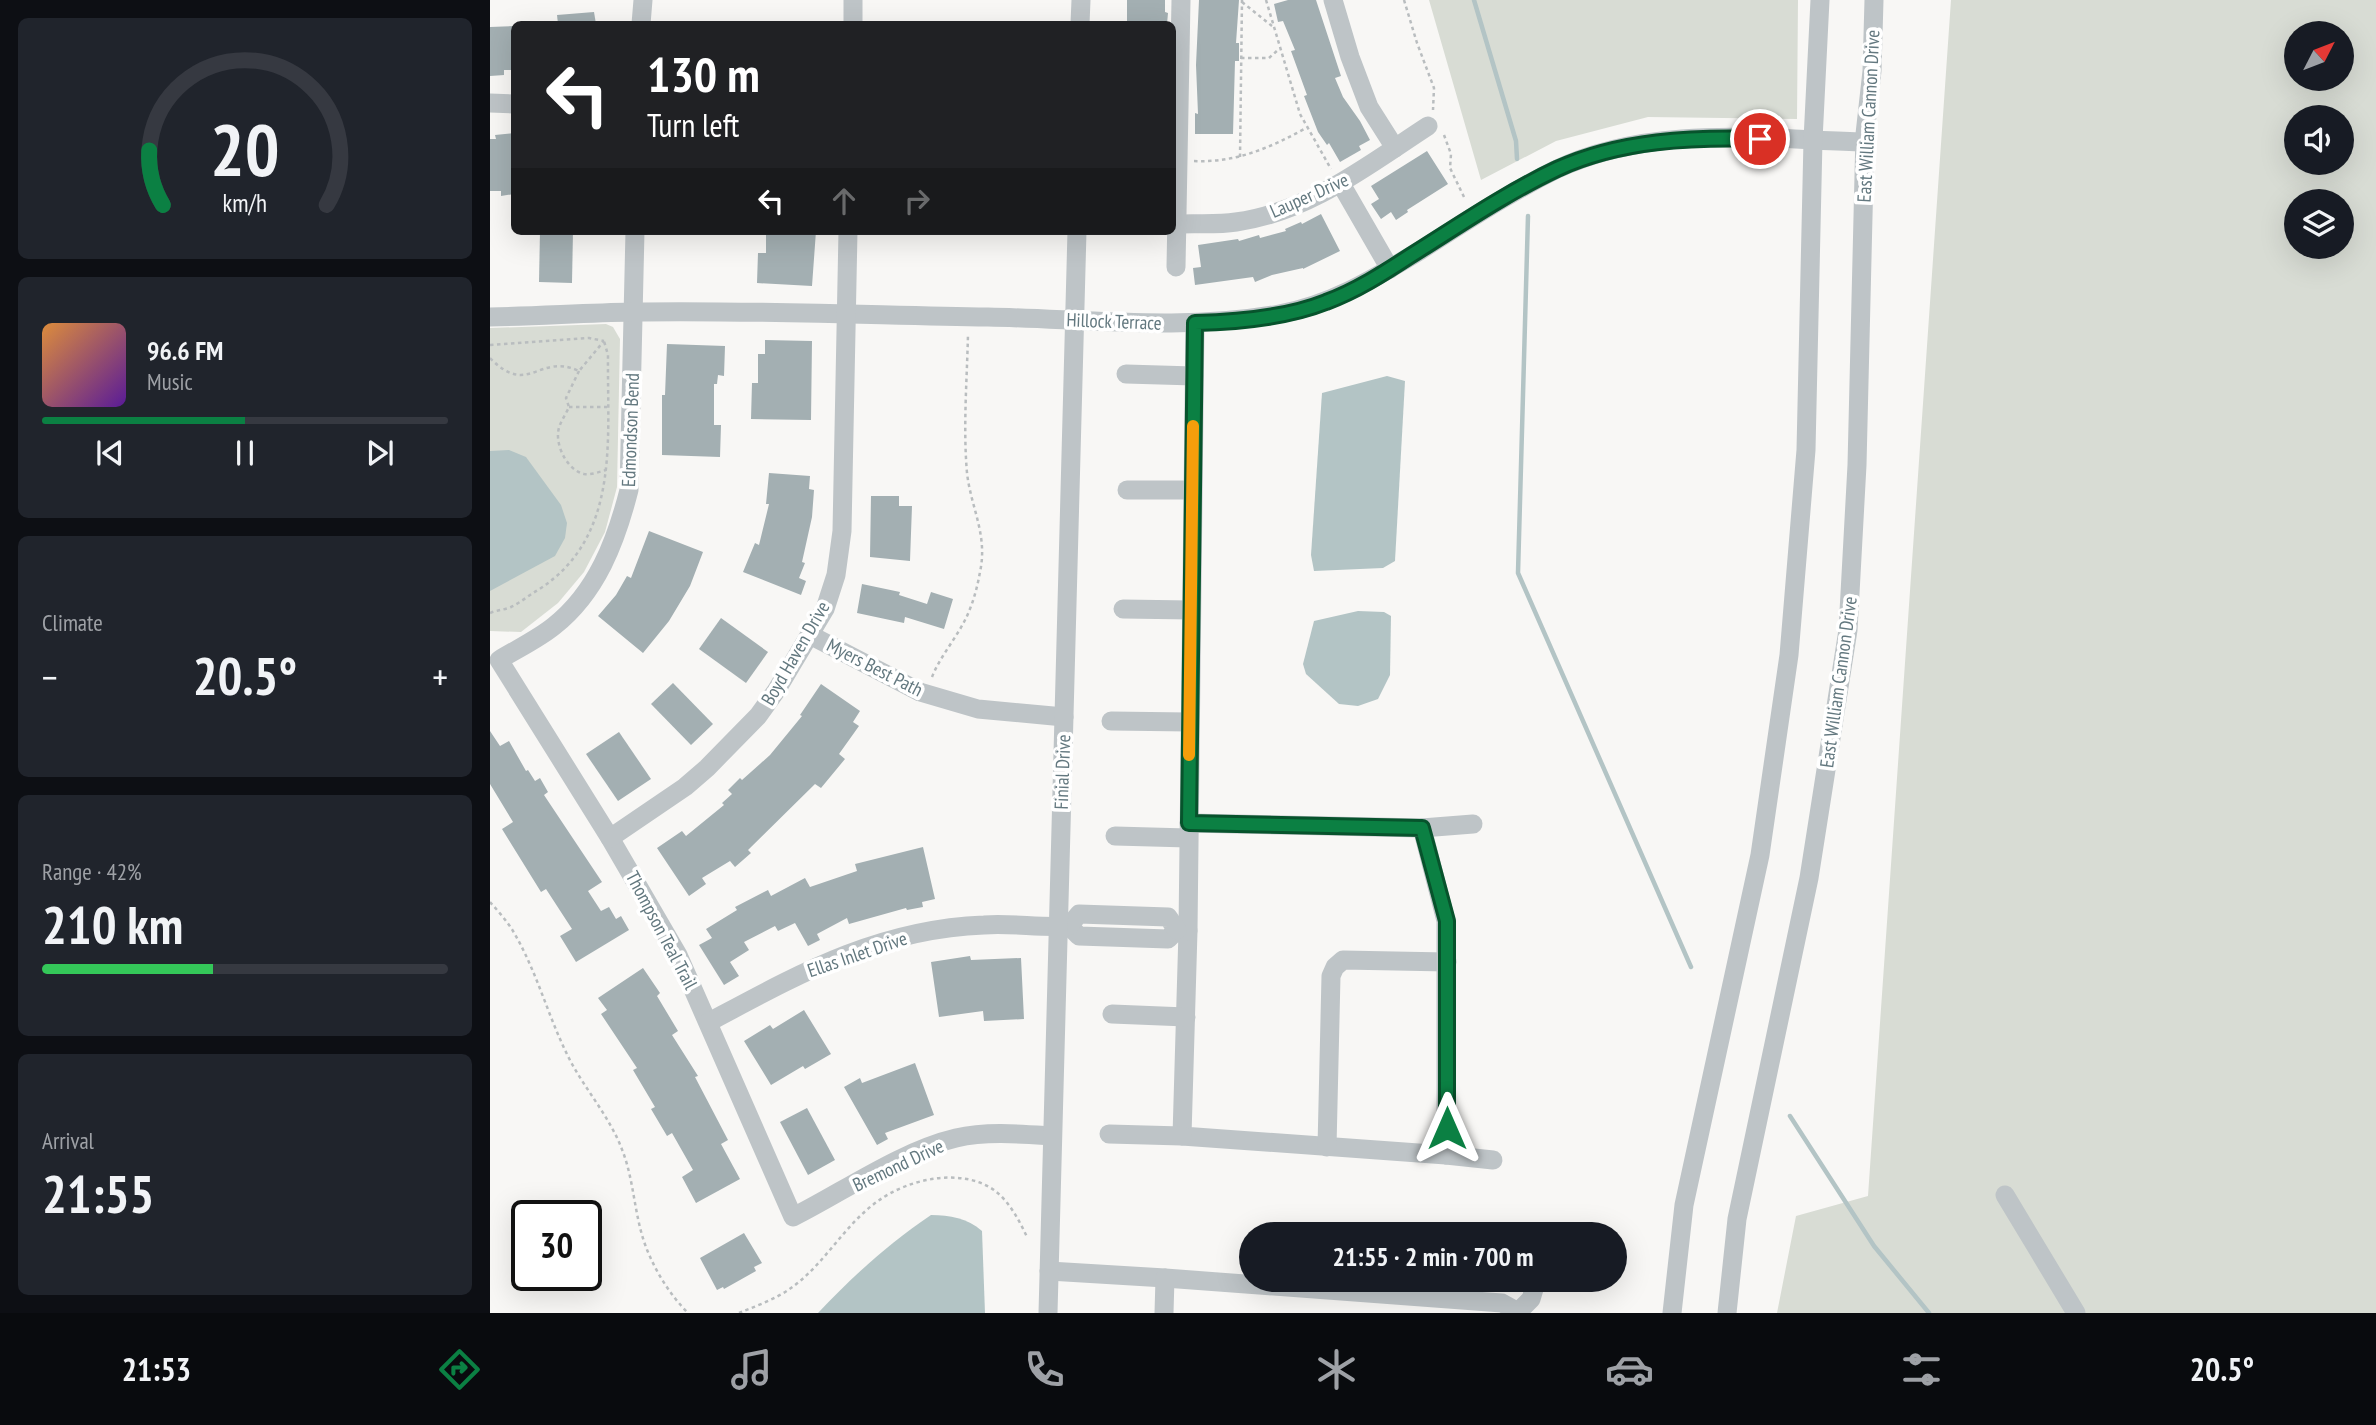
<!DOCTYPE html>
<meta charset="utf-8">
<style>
body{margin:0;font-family:"PT Sans Narrow",sans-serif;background:#20242c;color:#f1f3f6;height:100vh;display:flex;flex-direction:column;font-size:26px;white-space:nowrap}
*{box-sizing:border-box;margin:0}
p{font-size:23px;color:#9ea1a6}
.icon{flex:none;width:38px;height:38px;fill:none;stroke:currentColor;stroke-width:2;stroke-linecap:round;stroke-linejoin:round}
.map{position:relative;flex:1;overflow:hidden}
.sheet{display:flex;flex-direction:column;gap:18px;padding:18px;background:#0d0f14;width:490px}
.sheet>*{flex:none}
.banner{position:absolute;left:21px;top:21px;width:665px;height:214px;border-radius:10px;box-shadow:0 7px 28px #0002;background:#202124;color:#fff;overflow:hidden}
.needle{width:46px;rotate:48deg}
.fabs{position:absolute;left:1794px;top:21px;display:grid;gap:14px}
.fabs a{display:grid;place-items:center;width:70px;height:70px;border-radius:50%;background:#171b24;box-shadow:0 7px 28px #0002;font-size:35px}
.speed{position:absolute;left:21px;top:1200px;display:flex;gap:14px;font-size:35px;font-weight:700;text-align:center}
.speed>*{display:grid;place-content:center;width:91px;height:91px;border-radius:50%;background:#171b24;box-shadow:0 7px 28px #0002;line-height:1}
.speed .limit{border:4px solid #111;border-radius:10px;background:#fff;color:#111}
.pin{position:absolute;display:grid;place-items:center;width:60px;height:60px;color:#fff;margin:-30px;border:4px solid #fff;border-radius:50%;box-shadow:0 2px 7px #0007}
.me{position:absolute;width:77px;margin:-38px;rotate:0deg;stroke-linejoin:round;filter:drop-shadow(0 0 5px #0008)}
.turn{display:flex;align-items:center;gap:24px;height:147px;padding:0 21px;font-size:32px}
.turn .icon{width:91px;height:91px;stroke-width:2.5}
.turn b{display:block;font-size:49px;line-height:60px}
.lanes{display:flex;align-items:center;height:66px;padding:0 21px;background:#0003;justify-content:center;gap:35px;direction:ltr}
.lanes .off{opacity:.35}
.big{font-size:52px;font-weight:600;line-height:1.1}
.sheet .widget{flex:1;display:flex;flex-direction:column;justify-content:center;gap:10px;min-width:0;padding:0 24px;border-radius:10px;background:#20242c}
.sheet .dial{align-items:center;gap:0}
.dial svg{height:182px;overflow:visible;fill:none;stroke:#363941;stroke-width:7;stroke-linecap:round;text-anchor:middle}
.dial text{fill:#f1f3f6;stroke:none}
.song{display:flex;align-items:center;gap:21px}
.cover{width:84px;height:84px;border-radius:10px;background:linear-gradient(135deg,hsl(30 70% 55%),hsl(270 70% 35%))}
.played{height:7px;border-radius:4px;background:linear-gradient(90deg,#0b8043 50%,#363941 50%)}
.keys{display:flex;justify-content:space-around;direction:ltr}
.heat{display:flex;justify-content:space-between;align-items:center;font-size:38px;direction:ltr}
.charge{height:10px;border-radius:5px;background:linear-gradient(90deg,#34c759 42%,#363941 0)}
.trip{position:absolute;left:749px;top:1222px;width:388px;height:70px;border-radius:35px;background:#171b24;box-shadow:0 7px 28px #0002;font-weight:600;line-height:70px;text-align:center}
.tabs{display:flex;height:112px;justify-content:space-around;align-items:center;background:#090b0e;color:#9ea1a6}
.tabs .icon{width:49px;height:49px}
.tabs .on{color:#0b8043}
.tabs b{font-size:32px;color:#f1f3f6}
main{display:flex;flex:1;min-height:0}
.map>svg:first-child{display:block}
</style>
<main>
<section class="sheet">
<div class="widget dial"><svg viewBox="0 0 100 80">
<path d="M14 69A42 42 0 1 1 86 69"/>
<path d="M14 69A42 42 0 0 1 8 45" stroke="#0b8043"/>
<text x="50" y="56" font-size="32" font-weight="700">20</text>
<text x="50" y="72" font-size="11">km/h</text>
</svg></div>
<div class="widget">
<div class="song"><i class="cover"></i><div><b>96.6 FM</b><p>Music</p></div></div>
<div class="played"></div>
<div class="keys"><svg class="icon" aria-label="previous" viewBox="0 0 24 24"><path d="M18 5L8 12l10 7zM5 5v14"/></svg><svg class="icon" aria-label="pause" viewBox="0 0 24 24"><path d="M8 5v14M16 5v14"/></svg><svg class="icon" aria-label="next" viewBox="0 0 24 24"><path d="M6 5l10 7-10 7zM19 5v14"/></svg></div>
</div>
<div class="widget"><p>Climate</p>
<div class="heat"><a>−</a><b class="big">20.5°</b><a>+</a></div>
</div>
<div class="widget"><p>Range · 42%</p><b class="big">210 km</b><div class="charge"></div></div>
<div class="widget"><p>Arrival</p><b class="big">21:55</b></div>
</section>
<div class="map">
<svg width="1886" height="1313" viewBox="0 0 1886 1313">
<rect width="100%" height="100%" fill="#f8f7f5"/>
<g fill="#d8dcd4" fill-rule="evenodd">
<path d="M939,0H1308L1307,119L1158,117L1066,141L991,180Z"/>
<path d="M1461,0H1886V1313H1287L1306,1216L1378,1196ZM1806,33H1852V79H1806ZM1806,117H1852V163H1806ZM1806,201H1852V247H1806Z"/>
<path d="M116,324L123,327L130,339L127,487L115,532L94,572L68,603L31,632L0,631V328Z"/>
</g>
<g fill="#b3c4c5">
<path d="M897,376L915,381L905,561L893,568L824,571L821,555L832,393Z"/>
<path d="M19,450L36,457L71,505L77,523L75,538L65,556L0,591V451Z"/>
<path d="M868,611L894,612L901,616L900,675L888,699L868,706L849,704L816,674L813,664L824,621Z"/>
<path d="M441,1215C460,1215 477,1218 492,1231L495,1313H328C363,1276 398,1244 441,1215Z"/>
</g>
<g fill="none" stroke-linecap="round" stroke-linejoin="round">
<g stroke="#b3c4c5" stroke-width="4.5">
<path d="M984,0L1026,141L1027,159"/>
<path d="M1038,216L1028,573L1201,967"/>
<path d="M1300,1116L1384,1246L1439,1313"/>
</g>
</g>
<g fill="#a3afb2">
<path d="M637,0H675V12L678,13L677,24H637Z"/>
<path d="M709,0H749L746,43H749V61H745L743,134H705V113L708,114L706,65Z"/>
<path d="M798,0H826L851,76L845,78L853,97L870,121L880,140L869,146L871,150L850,162L839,143L837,145L828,132L814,96L817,95L801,51L805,50L793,21L788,22L784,4Z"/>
<path d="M104,12L106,24H68L67,15Z"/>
<path d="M24,26V70H14V75L0,76V27Z"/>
<path d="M24,133V194L11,196V191H0V139H6L5,135Z"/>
<path d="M937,151L958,184L917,210L918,212L906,220L901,212L891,219L881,204L889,199L881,186Z"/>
<path d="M831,214L850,251L813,269V268L782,275L765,282L763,277L705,285L703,268L711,267L708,245L748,239L749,241L769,235L770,238L796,231L795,229L811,222L812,224Z"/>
<path d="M50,231H83L82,283L49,282Z"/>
<path d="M276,231H326L322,286L267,283L268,253H276Z"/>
<path d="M275,340L322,341L321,420L261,419L262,383H268V354H275Z"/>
<path d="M177,344L235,346L234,376L228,375L227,384H224V425H231L230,457L172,455V395H175Z"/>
<path d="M279,473L320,476L319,489L324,490L322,517L312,562L315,563L309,578L316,581L311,595L253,572L265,543L269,545L279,504H276Z"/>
<path d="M381,496H409V506H422L420,561L380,557Z"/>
<path d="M159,531L213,552L200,586L179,621L153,653L108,616L126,595L137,576L141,578Z"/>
<path d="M372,584L410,592L409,595L437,604L441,592L463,599L454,629L415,617L414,623L367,613Z"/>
<path d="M231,618L278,652L256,683L209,649Z"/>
<path d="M183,683L223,724L201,745L161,704Z"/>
<path d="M331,684L370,711L363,722L369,726L349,754L355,759L331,788L325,784L258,850L261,853L245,867L240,861L212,878L216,884L199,896L167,848L192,831L196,836L234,805L232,803L242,794L238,790L250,778L252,780L280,755L312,716L310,715Z"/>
<path d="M0,731L10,746L19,741L36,771L38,770L45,781L50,778L58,792L54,795L112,882L98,891L111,911L119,907L126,919L131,916L139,930L86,962L70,936L82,929L56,889L51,892L12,829L23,822L0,784Z"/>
<path d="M129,732L161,779L128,801L96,754Z"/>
<path d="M433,847L445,899L432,902L433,907L417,910L416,908L359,924L357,918L327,934L330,940L318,946L305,923L288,931L285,926L254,942L259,950L240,962L249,976L234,985L209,945L222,938L216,929L247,910L245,907L278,890L281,896L315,878L320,887L367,871L365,864Z"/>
<path d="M480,956L481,960L531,958L534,1019L494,1021L493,1011L449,1017L441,962Z"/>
<path d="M153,968L170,993L167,996L188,1031L182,1035L208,1076L205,1077L238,1140L231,1144L250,1179L206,1203L192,1177L203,1170L182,1133L177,1136L161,1109L165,1107L143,1070L147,1068L111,1014L117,1010L108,998Z"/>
<path d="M314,1010L341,1054L315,1069L313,1066L281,1085L254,1041L280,1025L283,1029Z"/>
<path d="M425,1063L444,1115L395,1133L398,1139L387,1145L354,1087L370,1078L372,1083Z"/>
<path d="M317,1108L345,1160L318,1175L290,1122Z"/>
<path d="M254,1233L272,1263L264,1267L266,1271L234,1289L233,1287L227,1290L210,1258Z"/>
</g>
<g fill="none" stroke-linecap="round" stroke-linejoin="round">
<g stroke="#b9bdbf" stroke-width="2.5" stroke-dasharray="3.5 3.5" stroke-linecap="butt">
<path d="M776,0L810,114L841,169"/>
<path d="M914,0L927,43L944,88L943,110"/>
<path d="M752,2L782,26"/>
<path d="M751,58H779L789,49"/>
<path d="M954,135L961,154L960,168L974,197"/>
<path d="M750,157L752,0"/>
<path d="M704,161C745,163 780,148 816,128"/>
<path d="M0,345L99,338L114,341"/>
<path d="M0,358C39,398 48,352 89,371L114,341"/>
<path d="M89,371L76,398L79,407C75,416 69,423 68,433C67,449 78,470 94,474C101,475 109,472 116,470"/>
<path d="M79,407H117"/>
<path d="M0,613C7,610 14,610 21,607C30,603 39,595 48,590C131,537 117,440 118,355L114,341"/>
<path d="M442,677C450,657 464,641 474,622C482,607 487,589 490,572C498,535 481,508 477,473C473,427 477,380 478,334"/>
<path d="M0,902C8,911 17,921 23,931C48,973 59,1021 82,1064C98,1093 121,1119 133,1152C143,1179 144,1207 152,1235C160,1263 178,1293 198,1313"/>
<path d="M249,1313C266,1306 286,1299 301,1288C335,1264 354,1225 388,1201C418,1179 471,1167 504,1190C519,1201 529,1220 537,1237"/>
</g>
<g stroke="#bec4c7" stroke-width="19">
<path d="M843,0L860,57L879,107L905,148"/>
<path d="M151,24L153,0"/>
<path d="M363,24V0"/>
<path d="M590,24L591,0"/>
<path d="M0,103L24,104"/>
<path d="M851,184L900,269"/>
<path d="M687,224C706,223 727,225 746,222C819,212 878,165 938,126"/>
<path d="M145,231L139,490C126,541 107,592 64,626C48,639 27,649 9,660L120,838L188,955L303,1217C353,1192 411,1151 466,1138C497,1131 531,1134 562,1136"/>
<path d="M686,267L691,0"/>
<path d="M0,317C47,316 95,313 142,312C261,310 380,315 498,317C595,319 693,331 789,314C842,305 886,277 931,250C975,222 1019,193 1065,170C1160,124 1273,139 1374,142"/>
<path d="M636,374L704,376"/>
<path d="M637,490H702"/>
<path d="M633,609L701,610"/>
<path d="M320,635L430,692L488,709L574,717"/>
<path d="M621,721L699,722"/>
<path d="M932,828L983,824"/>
<path d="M625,836L698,838"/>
<path d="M120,838L195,787L217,768L268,716L286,691L335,609L346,575L352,531L358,231"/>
<path d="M579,926L589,936L678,939L687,930L698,931L692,1136L956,1155V921L932,828L699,823"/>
<path d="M698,931L705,323"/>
<path d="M622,1014L696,1017"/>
<path d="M219,1022C309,974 388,929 494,925C522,923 551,928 579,926L589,914L678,917L687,930"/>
<path d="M619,1134L692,1136"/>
<path d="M837,1147L841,976L845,967L853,960L957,962"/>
<path d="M956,1155L1003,1160"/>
<path d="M1515,1195L1586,1313"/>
<path d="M559,1271L675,1278"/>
<path d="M1029,1311L1041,1299L1047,1279"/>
<path d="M558,1313L587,231"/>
<path d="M674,1313L675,1278L1012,1303L1030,1313"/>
<path d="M1182,1313L1194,1205L1270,855L1299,655L1316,450L1323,140L1330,0"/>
<path d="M1237,1313L1247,1219L1319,878L1358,630L1367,465L1375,134L1382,71L1384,0"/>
</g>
</g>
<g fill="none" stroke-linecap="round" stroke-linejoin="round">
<g stroke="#07532c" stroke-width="18">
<path id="route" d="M957,1128V921L932,828L699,823L705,323C748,322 796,318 836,302C866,291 894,273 920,256C968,226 1016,193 1067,169C1130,140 1202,137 1270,139"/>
</g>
<use href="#route" stroke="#0b8043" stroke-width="12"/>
<path stroke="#f59e0b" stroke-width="12" d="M699,755L703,426"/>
</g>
<g text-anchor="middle" stroke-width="7" stroke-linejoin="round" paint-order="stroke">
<g font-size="19" fill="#63787f" stroke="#fff">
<text transform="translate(1378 116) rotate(-87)" y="7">East William Cannon Drive</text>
<text transform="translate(819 195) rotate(-24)" y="7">Lauper Drive</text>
<text transform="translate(624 321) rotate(2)" y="7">Hillock Terrace</text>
<text transform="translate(140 430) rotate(-88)" y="7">Edmondson Bend</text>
<text transform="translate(305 653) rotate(-60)" y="7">Boyd Haven Drive</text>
<text transform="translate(385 667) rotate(27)" y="7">Myers Best Path</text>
<text transform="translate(1348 682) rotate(-82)" y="7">East William Cannon Drive</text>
<text transform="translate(572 772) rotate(-88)" y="7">Finial Drive</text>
<text transform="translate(172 930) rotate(62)" y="7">Thompson Teal Trail</text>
<text transform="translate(367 954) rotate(-19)" y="7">Ellas Inlet Drive</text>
<text transform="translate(408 1165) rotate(-25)" y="7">Bremond Drive</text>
</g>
</g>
</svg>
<div class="fabs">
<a><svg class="needle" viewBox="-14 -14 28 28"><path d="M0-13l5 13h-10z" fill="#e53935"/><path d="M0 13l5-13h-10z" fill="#9ea1a6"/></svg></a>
<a><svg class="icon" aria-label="sound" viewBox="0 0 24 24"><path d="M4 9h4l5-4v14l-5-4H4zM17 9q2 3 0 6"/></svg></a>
<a><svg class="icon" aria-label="layers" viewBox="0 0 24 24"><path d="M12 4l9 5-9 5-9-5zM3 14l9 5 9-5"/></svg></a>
</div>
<div class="speed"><div class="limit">30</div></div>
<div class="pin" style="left:1270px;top:139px;background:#d93025"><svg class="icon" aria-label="arrive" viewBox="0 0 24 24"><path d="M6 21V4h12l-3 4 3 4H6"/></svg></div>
<svg class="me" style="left:957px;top:1128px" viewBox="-20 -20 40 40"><path d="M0-17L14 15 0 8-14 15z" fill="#0b8043" stroke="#fff" stroke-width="4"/></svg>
<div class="trip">21:55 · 2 min · 700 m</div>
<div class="banner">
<div class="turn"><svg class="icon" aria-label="left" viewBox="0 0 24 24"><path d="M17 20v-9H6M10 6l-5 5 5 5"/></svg><div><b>130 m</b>Turn left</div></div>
<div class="lanes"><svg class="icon" aria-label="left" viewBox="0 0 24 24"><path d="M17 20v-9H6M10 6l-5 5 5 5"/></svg><svg class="icon off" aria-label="ahead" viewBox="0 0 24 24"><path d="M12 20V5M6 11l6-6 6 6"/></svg><svg class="icon off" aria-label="right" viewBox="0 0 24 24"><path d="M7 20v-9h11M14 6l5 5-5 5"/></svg></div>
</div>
</div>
</main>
<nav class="tabs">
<b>21:53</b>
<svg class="icon on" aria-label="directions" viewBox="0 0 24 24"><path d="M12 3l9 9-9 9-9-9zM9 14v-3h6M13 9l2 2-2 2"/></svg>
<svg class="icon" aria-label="music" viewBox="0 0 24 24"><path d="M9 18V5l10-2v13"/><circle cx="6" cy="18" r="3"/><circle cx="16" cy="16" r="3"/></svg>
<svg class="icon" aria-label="phone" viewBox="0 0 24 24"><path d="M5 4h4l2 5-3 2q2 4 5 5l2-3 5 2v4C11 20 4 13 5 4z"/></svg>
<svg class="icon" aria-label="climate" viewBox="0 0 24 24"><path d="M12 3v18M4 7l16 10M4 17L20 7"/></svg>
<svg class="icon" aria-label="car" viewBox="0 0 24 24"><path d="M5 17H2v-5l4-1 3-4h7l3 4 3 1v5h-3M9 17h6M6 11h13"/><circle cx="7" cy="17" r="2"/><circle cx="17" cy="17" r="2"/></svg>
<svg class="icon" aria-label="filters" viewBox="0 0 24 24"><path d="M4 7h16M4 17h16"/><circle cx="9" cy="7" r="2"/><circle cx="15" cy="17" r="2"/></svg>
<b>20.5°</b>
</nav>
